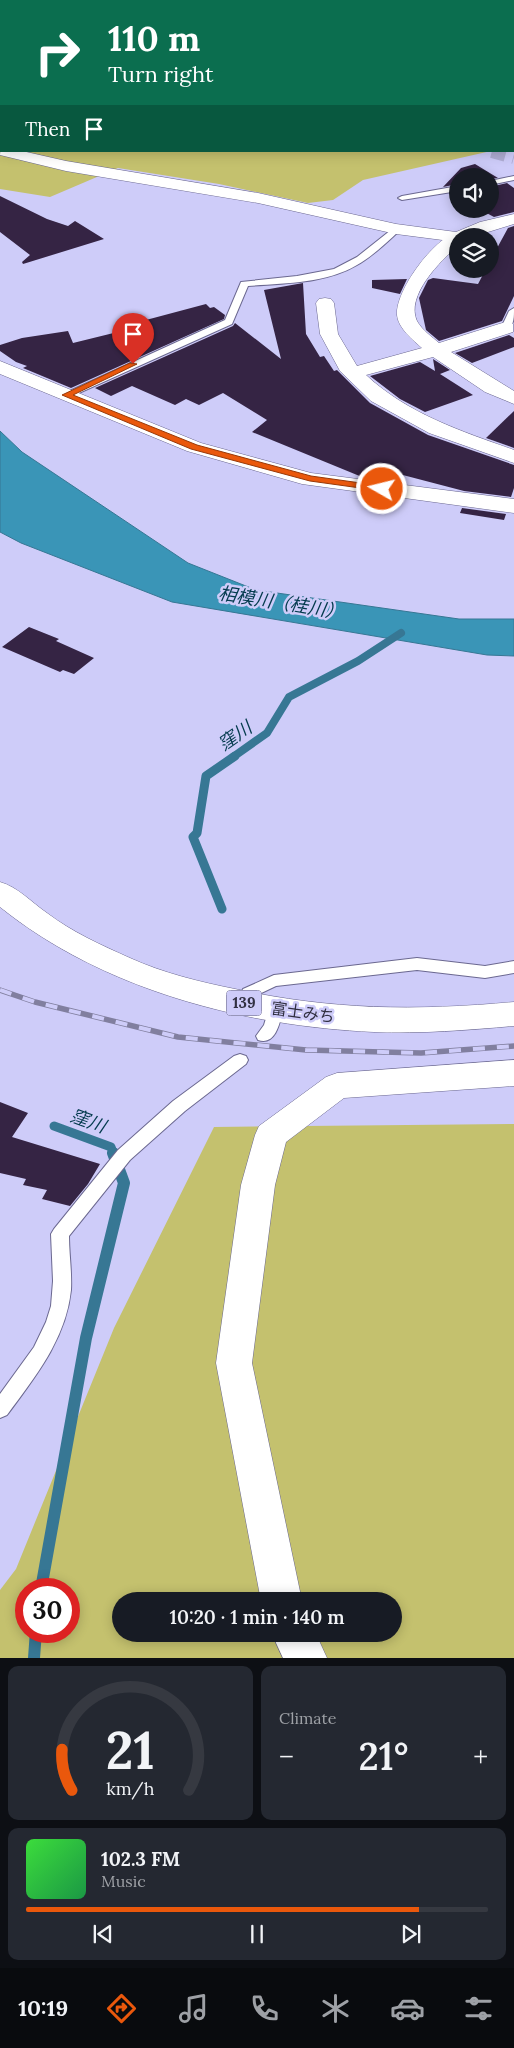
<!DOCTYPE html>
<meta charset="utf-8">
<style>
body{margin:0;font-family:Lora,"Noto Sans JP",serif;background:#242831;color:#f1f3f6;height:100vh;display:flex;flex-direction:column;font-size:19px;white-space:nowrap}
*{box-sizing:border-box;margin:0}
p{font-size:16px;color:#9ea1a6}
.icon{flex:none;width:28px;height:28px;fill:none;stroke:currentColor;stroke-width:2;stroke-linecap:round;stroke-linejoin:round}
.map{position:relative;height:1658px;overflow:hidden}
.panel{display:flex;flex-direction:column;gap:8px;padding:8px;background:#0d0f14;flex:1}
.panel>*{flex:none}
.banner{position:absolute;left:0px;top:0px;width:515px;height:152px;box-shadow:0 2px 12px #0003;background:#0b6e4f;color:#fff;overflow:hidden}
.fabs{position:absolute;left:449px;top:168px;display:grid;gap:10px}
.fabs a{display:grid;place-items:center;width:50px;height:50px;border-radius:50%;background:#171b24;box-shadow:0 2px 12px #0003;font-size:25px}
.speed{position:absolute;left:15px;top:1578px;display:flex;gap:10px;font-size:25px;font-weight:700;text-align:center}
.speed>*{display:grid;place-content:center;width:65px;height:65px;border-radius:50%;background:#171b24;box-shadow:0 2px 12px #0003;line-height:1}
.speed .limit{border:8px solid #d22;background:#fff;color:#111}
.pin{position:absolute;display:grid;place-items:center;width:42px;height:42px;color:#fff;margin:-51px -21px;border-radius:50% 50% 50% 0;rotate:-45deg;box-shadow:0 0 5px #0007}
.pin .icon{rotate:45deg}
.me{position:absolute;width:55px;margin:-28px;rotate:278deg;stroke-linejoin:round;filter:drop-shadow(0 0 4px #0008)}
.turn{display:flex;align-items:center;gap:18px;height:105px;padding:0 25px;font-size:22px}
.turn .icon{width:65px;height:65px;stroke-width:2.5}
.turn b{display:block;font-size:35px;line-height:42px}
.then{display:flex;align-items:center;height:48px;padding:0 25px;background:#0003;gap:10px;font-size:19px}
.big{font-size:38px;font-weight:600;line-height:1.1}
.panel .tile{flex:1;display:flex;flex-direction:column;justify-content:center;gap:8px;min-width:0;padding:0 18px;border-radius:10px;background:#242831}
.panel .dial{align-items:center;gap:0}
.dial svg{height:130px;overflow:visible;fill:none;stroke:#363941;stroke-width:7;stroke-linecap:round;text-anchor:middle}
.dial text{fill:#f1f3f6;stroke:none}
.song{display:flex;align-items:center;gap:15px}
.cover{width:60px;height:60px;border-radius:8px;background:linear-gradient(135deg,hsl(120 70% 55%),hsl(140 70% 35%))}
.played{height:5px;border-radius:2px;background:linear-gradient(90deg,#ea580c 85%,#363941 85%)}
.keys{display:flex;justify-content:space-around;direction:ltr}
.heat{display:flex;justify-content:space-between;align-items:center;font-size:28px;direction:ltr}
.panel .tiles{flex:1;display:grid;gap:8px;grid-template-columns:1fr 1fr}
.tile:last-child{grid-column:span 2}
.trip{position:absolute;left:112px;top:1592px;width:290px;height:50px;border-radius:25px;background:#171b24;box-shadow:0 2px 12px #0003;font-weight:600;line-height:50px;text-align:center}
.tab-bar{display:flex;height:80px;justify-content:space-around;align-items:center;background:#090b0e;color:#9ea1a6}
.tab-bar .icon{width:35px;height:35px}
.tab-bar .current{color:#ea580c}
.tab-bar b{font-size:22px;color:#f1f3f6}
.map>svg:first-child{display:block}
</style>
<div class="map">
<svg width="514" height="1658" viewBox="0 0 514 1658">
<rect width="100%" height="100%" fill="#ceccf9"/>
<g fill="#c4c16e" fill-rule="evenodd">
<path d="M0,0L434,1H1V151H491L363,180L333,200L308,203L219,184L118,168L50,197L0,189Z"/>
<path d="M514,1124V1658H0V1590L16,1569L114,1328L214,1127ZM26,1589H69V1631H26ZM121,1601H394V1634H121Z"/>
</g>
<path fill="#3a95b7" stroke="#377794" d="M0,431L22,452L188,563L256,590L459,619H514V656L487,655L172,602L21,543L0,532Z"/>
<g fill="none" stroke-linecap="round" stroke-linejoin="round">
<path stroke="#377794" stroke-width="8" d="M233,757L267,733L289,697L358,661L401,633"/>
<g stroke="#377794" stroke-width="9">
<path d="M222,909L193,837L197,833L206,776L235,756"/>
<path d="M54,1126L111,1147L114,1155"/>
</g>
<g stroke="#377794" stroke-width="12">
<path d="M41,1589L86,1338L124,1183L113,1153"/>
<path d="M34,1658L36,1631"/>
</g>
</g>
<g fill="#352444">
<path d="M475,164L498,178L490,179V176H458V184L443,187L461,168Z"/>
<path d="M507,183L514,188V212L494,217L479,209H490V187Z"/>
<path d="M0,196L47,219L68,226L75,221L104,239L23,264L22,262L30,255L0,232Z"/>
<path d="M514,226V296L502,321L439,341L426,330L419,298L428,280L433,278L478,284L486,269H490V261L508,228Z"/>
<path d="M407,279L400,294L372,288V280Z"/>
<path d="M303,283L306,334L320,357L324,356L334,371L337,370L370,403L428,435L514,465V488L511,497L464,491L399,474L390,481L376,479L365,475L362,477L252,432L267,420L223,393L199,405L186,399L175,405L132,386L111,396L95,388L233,326L235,323L281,359L264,290Z"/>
<path d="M206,304L210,308L214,307L225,315L224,319L71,388L23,368L27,366L16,362L0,351V345L22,338L68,331L73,343L142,326L149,323L146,320Z"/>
<path d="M509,335L514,338V347L472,363L455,353Z"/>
<path d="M433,359L450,370L440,374L473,395L425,412L400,399L370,376L420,362L435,371Z"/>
<path d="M514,411V448L486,438Z"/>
<path d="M462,508L506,514L504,520L460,513Z"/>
<path d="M29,627L59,639L56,641L94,658L74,674L63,670L60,672L2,647Z"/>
<path d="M0,1102L28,1113L12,1137L100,1164L88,1184L70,1206L42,1199L47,1190L23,1185L26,1179L0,1173Z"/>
</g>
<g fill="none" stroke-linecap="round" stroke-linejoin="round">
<g stroke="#afadd4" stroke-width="14" stroke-dasharray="14 8" stroke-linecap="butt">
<path d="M175,0L177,1"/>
<path d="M492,151L514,157"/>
</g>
<g stroke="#6b6890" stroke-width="2">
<g id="service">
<path d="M514,176V180L490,185V181Z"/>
<path d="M458,186V191L402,200L398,198L402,196Z"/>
<path d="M396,226L400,229L399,231C386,243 373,256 357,265C325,284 283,283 248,286L232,324L70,397L66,398L61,395L225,320L241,282L297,276L334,269L357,257Z"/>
<path d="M514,308C514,317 514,323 509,330H503L501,328L509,311Z"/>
<path d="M417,958L485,966L514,961V973L485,978L417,970L276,986L255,996L250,1007L245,1009L240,1007L237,1003L243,989L274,975Z"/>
<path d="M275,1003L280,1005L283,1009C280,1022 276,1046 258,1040L256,1036L264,1025L270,1005Z"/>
<path d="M240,1054L246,1056L248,1060L246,1064L185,1111L130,1160L69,1236C69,1254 72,1272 71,1290C66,1339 35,1377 7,1415L0,1418V1394L34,1347L46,1322L51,1306L53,1281L51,1234L54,1229L118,1150L173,1101L234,1056Z"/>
</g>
</g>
<g stroke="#6b6890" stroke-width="1">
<g id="minor">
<rect x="479" y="0" width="12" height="1"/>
<path d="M456,233L463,236H458V246C441,260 405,296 417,321C422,330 432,337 439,343L499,324L506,322L513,324V332L451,352L514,391V404L485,392L433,357L366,375C408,414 461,431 514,450V463L429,433L371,401L340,371L320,334L316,303L319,299L325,298L331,299L334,303L338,334L357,366L422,348C413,340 398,328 397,315C395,291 434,238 456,233Z"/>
<path d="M0,361L201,443L311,473L514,499V513L302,484L187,451L0,374Z"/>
<path d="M514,1060V1086L344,1098L286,1142L275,1185L252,1363L302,1601H261L216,1363L241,1185L255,1135L259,1126L326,1077L337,1073Z"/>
<path d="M272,1634H316L327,1658H283Z"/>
</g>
</g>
<g stroke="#6b6890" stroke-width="1">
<path id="tertiary" d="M1,146V151H22L66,161L258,193L396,224L456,232L480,222L514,214V224L475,236H458V242L396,234L258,203L66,171L0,155Z"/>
</g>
<g stroke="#6b6890" stroke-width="1">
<path id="trunk" d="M0,882C18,887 31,902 47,913C72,932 101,945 130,958C163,973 200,982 235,989C332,1010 415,1011 514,1002V1026C468,1030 421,1034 374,1032C244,1026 103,990 0,907Z"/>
</g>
<use href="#service" fill="#fff" fill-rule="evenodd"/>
<use href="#minor" fill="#fff" fill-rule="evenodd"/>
<use href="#tertiary" fill="#fff" fill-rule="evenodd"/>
<use href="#trunk" fill="#fff" fill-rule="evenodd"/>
<g stroke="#817f9f" stroke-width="5.5">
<path id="rail" d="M0,990L35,1002L178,1037L306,1050L421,1053L514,1046"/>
</g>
<use href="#rail" stroke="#ceccf9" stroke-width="4" stroke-dasharray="12" stroke-linecap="butt"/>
</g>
<path fill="#ea580c" stroke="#983908" d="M130,363L137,364L73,395L197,445L311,476L382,486L386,489L382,491L310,481L191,449L62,395Z"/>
<g text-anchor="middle" stroke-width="5" stroke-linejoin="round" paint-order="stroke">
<rect fill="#ceccf9" stroke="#605f79" stroke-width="1" x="226.5" y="990.5" width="35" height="25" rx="4"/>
<g font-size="15" font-weight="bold" fill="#313042">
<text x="244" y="1008">139</text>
</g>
<g font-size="16" fill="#313042" stroke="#ceccf9">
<text transform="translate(303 1012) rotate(8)" y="6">富士みち</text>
</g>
<g font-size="18" font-style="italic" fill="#033a4d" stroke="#ceccf9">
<text transform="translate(281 603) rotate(9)" y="6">相模川（桂川）</text>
<text transform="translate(235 736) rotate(-35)" y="6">窪川</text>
<text transform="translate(88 1121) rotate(20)" y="6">窪川</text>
</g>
</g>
</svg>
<div class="fabs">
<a><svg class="icon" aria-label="sound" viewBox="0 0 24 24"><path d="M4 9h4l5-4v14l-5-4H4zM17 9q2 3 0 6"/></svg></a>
<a><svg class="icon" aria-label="layers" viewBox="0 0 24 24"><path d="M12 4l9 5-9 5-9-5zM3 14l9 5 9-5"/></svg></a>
</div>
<div class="speed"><div class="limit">30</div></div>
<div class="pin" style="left:133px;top:364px;background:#d93025"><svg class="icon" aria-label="arrive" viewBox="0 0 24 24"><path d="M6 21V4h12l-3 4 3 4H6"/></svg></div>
<svg class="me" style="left:382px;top:489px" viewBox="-20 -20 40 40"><circle r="17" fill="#ea580c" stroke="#fff" stroke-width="3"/><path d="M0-11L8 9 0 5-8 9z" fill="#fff"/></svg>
<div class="trip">10:20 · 1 min · 140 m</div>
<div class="banner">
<div class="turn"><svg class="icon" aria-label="right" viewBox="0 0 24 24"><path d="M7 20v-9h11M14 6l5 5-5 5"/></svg><div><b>110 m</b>Turn right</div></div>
<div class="then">Then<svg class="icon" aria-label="arrive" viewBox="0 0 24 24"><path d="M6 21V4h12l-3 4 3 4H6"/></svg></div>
</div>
</div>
<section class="panel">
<div class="tiles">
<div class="tile dial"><svg viewBox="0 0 100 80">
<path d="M14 69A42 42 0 1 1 86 69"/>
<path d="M14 69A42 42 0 0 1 8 44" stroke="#ea580c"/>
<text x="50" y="56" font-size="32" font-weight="700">21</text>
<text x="50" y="72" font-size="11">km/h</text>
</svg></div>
<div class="tile"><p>Climate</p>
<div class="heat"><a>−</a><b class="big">21°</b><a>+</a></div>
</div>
<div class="tile">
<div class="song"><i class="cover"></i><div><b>102.3 FM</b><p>Music</p></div></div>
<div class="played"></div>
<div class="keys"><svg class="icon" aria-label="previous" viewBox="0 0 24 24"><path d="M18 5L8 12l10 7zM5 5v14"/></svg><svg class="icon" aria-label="pause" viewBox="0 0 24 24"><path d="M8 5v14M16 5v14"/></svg><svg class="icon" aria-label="next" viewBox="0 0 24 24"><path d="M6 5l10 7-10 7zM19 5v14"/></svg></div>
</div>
</div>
</section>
<nav class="tab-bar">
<b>10:19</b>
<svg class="icon current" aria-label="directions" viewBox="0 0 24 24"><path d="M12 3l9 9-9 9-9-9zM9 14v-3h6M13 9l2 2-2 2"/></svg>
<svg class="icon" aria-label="music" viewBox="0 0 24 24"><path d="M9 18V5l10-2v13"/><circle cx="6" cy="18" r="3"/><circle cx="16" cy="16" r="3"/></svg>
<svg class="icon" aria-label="phone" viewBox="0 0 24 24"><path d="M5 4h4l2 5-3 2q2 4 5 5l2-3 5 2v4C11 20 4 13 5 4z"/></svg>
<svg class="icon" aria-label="climate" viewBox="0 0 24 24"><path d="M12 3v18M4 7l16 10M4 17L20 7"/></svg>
<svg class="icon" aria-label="car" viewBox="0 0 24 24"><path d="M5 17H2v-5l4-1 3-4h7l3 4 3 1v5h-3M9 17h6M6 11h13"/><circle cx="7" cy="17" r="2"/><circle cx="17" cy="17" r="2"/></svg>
<svg class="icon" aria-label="filters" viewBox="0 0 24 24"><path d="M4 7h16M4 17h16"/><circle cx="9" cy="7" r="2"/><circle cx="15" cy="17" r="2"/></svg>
</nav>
